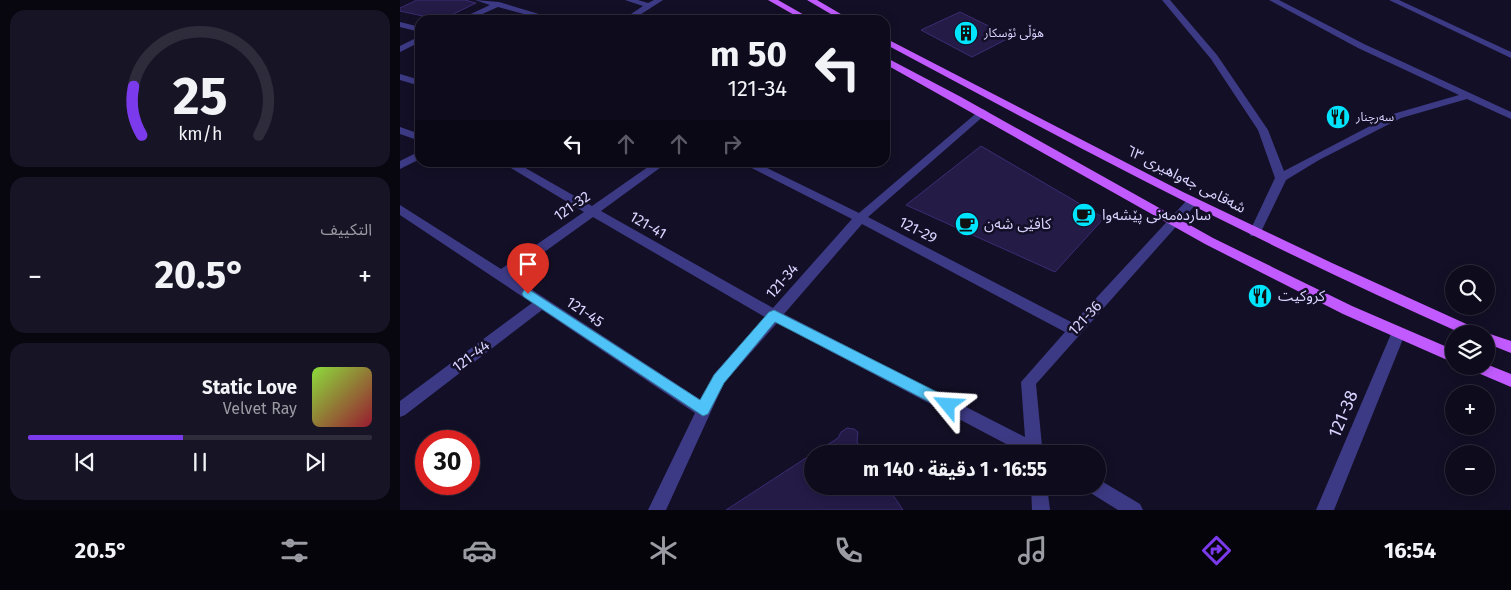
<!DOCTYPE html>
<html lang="ar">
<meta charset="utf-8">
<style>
body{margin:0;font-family:"Fira Sans","Noto Sans Arabic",sans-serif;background:#171425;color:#f1f3f6;direction:rtl;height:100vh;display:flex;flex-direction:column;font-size:19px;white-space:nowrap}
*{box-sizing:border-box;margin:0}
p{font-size:16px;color:#9b9ba3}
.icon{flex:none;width:28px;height:28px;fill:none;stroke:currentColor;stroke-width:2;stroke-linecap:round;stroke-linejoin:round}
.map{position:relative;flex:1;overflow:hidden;direction:ltr}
.side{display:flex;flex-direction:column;gap:10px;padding:10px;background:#08060f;width:400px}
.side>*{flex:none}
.banner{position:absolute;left:15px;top:15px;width:475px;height:152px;border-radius:15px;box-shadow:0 2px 12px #0003,0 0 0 1px #2e2b3b;direction:rtl;background:#0e0b1c;color:#f1f3f6;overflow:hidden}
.tools{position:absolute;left:1045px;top:265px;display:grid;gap:10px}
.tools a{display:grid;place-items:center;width:50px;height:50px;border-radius:50%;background:#0e0b1c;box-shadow:0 2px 12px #0003,0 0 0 1px #2e2b3b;font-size:25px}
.speed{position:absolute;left:15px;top:430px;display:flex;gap:10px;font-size:25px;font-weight:700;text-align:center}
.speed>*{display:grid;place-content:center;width:65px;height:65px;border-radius:50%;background:#0e0b1c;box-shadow:0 2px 12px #0003,0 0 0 1px #2e2b3b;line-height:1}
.speed .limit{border:8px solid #d22;background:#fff;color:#111}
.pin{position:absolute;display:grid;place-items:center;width:42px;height:42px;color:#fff;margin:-51px -21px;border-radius:50% 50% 50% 0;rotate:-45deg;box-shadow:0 0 5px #0007}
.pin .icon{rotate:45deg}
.me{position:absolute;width:55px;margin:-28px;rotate:297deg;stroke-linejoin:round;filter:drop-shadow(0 0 4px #0008)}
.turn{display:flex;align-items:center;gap:18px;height:105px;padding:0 20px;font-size:22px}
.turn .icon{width:65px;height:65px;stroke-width:2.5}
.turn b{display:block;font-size:35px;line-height:42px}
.lanes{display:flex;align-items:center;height:48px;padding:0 20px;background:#0003;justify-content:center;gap:25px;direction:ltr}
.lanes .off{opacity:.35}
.big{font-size:38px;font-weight:700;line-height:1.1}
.side .tile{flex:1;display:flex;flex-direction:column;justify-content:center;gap:8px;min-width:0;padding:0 18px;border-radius:15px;background:#171425}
.side .dial{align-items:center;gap:0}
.dial svg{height:130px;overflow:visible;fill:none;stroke:#2e2b3b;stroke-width:7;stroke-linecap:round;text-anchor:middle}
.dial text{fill:#f1f3f6;stroke:none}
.song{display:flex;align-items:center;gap:15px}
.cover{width:60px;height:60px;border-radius:8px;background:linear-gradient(135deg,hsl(90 70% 55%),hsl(350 70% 35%))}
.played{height:5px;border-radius:2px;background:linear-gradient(90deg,#7c3aed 45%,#2e2b3b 45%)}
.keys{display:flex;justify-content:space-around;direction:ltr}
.heat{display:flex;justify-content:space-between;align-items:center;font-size:28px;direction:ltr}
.trip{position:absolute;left:404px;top:445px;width:302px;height:50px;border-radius:25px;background:#0e0b1c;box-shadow:0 2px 12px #0003,0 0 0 1px #2e2b3b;font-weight:700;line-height:50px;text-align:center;direction:rtl}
.tab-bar{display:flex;height:80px;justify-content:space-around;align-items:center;background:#06040b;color:#9b9ba3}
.tab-bar .icon{width:35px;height:35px}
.tab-bar .active{color:#7c3aed}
.tab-bar b{font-size:22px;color:#f1f3f6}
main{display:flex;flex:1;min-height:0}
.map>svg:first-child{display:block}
</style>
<main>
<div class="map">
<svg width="1111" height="510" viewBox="0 0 1111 510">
<rect width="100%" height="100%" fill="#130f26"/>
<g fill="#241b47" stroke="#3b2d73">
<path d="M17,0H65L76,3L41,20L0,11V8Z"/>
<path d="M560,12L611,37L572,57L521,30Z"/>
<path d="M581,146L704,218L655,272L506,205Z"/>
<path d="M447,428L454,429L458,432L457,442L465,454H413L438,438L441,432Z"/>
<path d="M412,454V486H487L503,510H326Z"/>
</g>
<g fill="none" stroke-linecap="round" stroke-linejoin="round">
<g fill="#3d3a85" fill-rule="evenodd">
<path d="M75,0L99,2L159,20H146L98,7L69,20H58L90,5Z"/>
<path d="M225,0H238L248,3L254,0H263L232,20H222L243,6Z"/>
<path d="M762,0H770L817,55L868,130L884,171L993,114L1059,95L958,48L869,0H879L964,44L1111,112V119L1067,99L1001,118L919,160L886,180L859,236H851L849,233L875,178L858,130L811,59Z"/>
<path d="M989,0H999L1111,52V58Z"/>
<path d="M0,22L20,27V32L0,27Z"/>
<path d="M20,36V42L0,52V46Z"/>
<path d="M0,74L20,80V86L0,80Z"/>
<path d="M583,109L588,112L586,114L468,217L673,323L788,199H796L798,202L636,384L642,446L648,449L650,454H625L377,323L324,383L266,510H248L295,413L142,310L5,415L0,417V401L132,303L0,215V205L101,269L184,212L101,162H115L192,206L255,162H268L201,211L373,308L452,219L340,162H355L459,213L580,110ZM193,217L365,317L314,374L301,400L111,276ZM462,224L665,332L621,382L625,437L384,314Z"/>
<path d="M0,127L20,134V141L0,134Z"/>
<path d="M20,151V159L0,169V161Z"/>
<path d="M998,328L1003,330L1005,334L934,510H916L991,334L993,330Z"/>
<path d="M698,479L740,504L743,510H718L689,492L687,486H698Z"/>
<path d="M631,486H647L650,510H632Z"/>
</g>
<g fill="#c25bff" fill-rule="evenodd">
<path d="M368,0H378L413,20H403Z"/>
<path d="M407,0H417L451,20H441Z"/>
<path d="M485,38L783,192L932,263L1084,332L1111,341V353L1086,343V334H1063C866,247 675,146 485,44Z"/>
<path d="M485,57L561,97L813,238L952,306L1054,350V363L943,314L805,244L485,64Z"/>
<path d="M1086,364L1111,374V387L1071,370L1069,366H1086Z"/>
</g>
</g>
<path fill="#4fc3f7" stroke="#337fa1" d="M128,289L300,400L314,375L369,312L374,310L553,400L555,405L553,409L548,411L543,409L375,322L324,383L308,414L303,416L124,297L122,294L124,290Z"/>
<defs>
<g id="building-disc" transform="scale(1.25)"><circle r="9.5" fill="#00e5ff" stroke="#130f26"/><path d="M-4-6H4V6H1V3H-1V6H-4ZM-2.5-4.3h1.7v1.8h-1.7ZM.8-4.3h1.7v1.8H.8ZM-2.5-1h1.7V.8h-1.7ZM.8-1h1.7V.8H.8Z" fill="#111"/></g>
<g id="restaurant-disc" transform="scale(1.25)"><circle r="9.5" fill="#00e5ff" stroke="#130f26"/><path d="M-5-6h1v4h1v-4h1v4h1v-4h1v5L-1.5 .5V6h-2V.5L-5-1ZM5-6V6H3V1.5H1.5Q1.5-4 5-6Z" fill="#111"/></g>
<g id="cafe-disc" transform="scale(1.25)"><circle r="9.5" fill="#00e5ff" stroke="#130f26"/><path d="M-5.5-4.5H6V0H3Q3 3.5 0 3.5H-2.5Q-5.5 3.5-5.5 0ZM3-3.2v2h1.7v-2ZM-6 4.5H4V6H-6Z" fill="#111"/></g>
</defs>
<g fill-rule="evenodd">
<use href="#building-disc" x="566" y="33"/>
<use href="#restaurant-disc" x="938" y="117"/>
<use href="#cafe-disc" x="684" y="215"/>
<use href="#cafe-disc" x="567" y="224"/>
<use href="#restaurant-disc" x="860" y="296"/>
</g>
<g text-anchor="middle" stroke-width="5" stroke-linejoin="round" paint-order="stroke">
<g font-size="12" fill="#d9d4ff" stroke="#130f26" text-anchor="start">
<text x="584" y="37">هۆڵی ئۆسکار</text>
<text x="956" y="121">سەرچنار</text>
</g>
<g font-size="15" fill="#d9d4ff" stroke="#130f26">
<text transform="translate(786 179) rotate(27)" y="5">شەقامی جەواهیری ٦٣</text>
<text transform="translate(172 206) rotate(-35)" y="5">121-32</text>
<text transform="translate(248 225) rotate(30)" y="5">121-41</text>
<text transform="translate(518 230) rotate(27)" y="5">121-29</text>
<text transform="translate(382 281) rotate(-49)" y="5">121-34</text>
<text transform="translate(185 312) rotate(34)" y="5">121-45</text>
<text transform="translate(685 318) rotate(-47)" y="5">121-36</text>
<text transform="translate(71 356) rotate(-37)" y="5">121-44</text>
</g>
<g font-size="15" fill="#d9d4ff" stroke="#130f26" text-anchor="start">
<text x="702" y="220">ساردەمەنی پێشەوا</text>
<text x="584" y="229">کافێی شەن</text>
<text x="878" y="301">كروكيت</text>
</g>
<g font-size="18" fill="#d9d4ff" stroke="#130f26">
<text transform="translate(943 414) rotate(-67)" y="6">121-38</text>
</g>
</g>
</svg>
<div class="tools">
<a><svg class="icon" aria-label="search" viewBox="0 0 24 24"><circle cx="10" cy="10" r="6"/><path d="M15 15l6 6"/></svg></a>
<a><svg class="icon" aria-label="layers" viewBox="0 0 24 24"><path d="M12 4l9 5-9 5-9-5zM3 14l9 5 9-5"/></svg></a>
<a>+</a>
<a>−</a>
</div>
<div class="speed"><div class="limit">30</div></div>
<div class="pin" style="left:128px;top:294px;background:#d93025"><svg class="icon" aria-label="arrive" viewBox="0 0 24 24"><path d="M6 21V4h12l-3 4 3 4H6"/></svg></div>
<svg class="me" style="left:548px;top:405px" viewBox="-20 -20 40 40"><path d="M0-17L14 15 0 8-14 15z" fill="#4fc3f7" stroke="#fff" stroke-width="4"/></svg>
<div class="trip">16:55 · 1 دقيقة · 140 m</div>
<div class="banner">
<div class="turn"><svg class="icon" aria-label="left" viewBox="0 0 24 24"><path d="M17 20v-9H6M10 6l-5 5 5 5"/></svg><div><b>50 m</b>121-34</div></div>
<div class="lanes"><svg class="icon" aria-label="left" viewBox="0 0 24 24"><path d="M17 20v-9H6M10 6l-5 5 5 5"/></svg><svg class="icon off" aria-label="ahead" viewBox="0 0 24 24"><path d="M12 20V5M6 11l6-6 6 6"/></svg><svg class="icon off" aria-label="ahead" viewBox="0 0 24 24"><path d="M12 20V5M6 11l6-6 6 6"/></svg><svg class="icon off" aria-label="right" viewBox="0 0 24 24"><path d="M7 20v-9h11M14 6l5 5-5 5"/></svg></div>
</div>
</div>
<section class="side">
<div class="tile dial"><svg viewBox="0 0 100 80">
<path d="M14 69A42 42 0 1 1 86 69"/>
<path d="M14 69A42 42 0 0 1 9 39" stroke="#7c3aed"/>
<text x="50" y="56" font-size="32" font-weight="700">25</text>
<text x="50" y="72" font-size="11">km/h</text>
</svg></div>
<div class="tile"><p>التكييف</p>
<div class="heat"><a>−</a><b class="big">20.5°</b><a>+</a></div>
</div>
<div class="tile">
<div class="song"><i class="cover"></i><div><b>Static Love</b><p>Velvet Ray</p></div></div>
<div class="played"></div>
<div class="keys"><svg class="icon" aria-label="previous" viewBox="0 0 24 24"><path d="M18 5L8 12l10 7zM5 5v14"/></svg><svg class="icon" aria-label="pause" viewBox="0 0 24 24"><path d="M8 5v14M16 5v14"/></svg><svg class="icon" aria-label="next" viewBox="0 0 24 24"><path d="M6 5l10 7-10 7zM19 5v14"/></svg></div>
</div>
</section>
</main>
<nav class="tab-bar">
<b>16:54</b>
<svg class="icon active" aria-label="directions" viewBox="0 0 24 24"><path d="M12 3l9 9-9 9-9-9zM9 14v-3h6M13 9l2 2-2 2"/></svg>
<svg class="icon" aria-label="music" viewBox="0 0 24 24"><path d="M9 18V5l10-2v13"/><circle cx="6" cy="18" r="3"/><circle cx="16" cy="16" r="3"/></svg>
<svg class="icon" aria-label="phone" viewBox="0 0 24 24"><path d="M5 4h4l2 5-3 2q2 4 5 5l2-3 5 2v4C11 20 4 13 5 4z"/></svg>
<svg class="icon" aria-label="climate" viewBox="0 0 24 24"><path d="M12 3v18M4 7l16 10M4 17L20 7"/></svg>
<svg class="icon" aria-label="car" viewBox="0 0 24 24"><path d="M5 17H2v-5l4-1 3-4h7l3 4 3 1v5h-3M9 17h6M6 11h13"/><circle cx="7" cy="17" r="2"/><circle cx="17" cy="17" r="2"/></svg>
<svg class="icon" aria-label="filters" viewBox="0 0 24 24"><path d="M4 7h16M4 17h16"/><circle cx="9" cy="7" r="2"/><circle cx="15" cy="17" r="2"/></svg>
<b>20.5°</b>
</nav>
